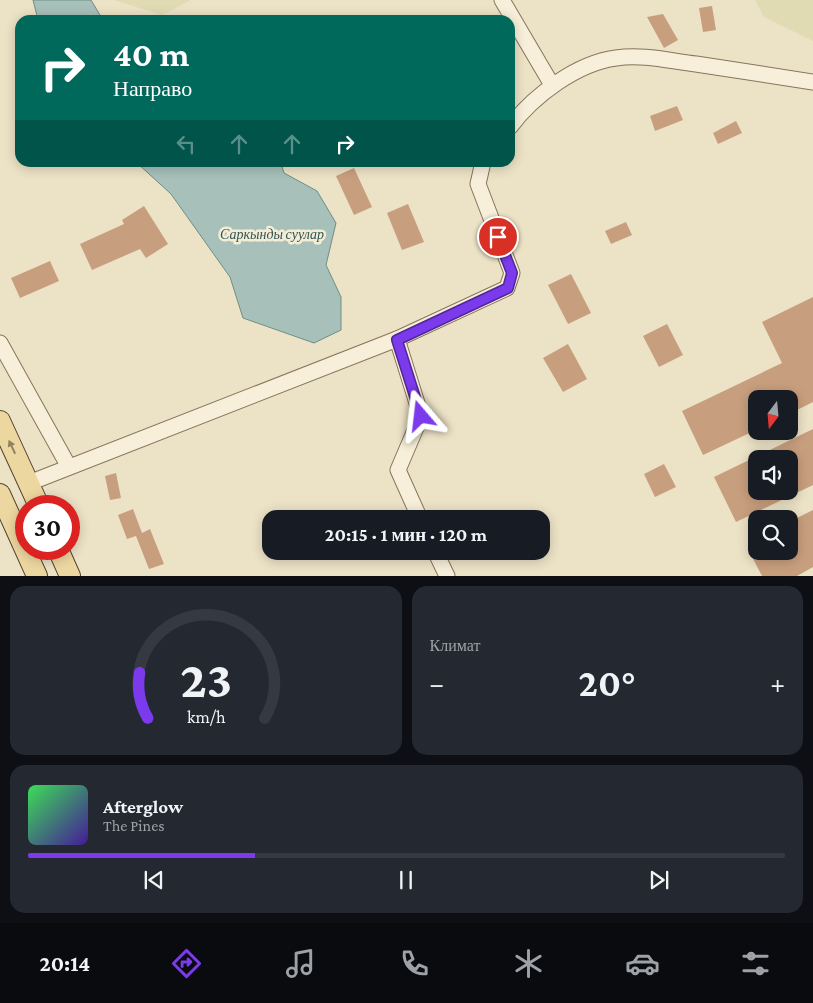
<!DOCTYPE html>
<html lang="ru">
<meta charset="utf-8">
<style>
body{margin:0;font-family:"Crimson Pro",serif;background:#242831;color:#f1f3f6;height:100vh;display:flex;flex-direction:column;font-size:19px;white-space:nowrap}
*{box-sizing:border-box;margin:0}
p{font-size:16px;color:#9ea1a6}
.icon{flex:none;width:28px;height:28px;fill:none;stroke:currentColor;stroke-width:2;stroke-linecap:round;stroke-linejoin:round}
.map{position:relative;height:576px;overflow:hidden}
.panel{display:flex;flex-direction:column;gap:10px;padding:10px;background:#0d0f14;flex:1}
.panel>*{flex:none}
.guide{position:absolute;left:15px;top:15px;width:500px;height:152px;border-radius:15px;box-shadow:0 2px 12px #0003;background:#00695c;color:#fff;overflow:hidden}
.needle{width:32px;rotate:196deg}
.buttons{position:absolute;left:748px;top:390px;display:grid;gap:10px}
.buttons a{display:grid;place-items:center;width:50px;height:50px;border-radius:10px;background:#171b24;box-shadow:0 2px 12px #0003;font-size:25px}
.speed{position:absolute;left:15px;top:495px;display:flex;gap:10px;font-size:25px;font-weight:700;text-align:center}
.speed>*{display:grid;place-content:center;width:65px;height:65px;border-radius:50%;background:#171b24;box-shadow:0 2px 12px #0003;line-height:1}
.speed .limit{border:8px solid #d22;background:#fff;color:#111}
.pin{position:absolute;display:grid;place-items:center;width:42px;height:42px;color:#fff;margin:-21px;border:2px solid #fff;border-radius:50%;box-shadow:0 1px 5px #0007}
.me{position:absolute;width:55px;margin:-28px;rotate:343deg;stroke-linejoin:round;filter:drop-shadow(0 0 4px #0008)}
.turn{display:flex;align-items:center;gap:18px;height:105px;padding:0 15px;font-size:22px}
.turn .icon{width:65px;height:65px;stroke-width:2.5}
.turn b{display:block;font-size:35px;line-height:42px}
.lanes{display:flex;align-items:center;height:48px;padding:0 15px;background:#0003;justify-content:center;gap:25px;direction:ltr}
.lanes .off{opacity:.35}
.big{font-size:38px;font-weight:700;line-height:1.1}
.panel .card{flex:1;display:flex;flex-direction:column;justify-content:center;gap:8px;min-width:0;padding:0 18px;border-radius:15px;background:#242831}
.panel .dial{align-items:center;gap:0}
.dial svg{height:130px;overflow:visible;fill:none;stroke:#363941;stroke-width:7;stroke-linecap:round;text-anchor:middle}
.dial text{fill:#f1f3f6;stroke:none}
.song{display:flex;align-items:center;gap:15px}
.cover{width:60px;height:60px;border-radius:8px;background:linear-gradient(135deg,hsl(130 70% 55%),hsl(260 70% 35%))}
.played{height:5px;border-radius:2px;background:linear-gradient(90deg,#7c3aed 30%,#363941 30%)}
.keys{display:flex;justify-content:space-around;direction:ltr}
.heat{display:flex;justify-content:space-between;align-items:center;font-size:28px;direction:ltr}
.panel .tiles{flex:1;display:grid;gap:10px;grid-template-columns:1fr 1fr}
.card:last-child{grid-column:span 2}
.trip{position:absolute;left:262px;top:510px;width:288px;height:50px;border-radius:15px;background:#171b24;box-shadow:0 2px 12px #0003;font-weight:700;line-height:50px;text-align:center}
.tabs{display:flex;height:80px;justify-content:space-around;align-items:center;background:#090b0e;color:#9ea1a6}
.tabs .icon{width:35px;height:35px}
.tabs .on{color:#7c3aed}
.tabs b{font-size:22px;color:#f1f3f6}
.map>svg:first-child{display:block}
</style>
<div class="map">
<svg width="813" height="576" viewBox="0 0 813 576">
<rect width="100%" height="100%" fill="#ece2c6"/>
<g fill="#e1dbb4">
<path d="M114,0H191L162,15Z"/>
<path d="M755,0H813V41L764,17Z"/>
</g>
<g fill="#a7c0b9" stroke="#6e8e87">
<path d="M33,0H91L103,20H38Z"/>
<path d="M137,163H281L284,173L317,191L336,223L326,265L341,297V330L314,343L243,318L230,277L171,194Z"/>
</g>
<g fill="#c89f7e" fill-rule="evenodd">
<path d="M712,6L716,30L703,32L699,8Z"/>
<path d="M663,14L678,40L664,48L647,17Z"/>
<path d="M677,106L683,120L655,131L650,116Z"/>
<path d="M736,121L742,133L718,144L713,133Z"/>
<path d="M354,168L372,207L354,215L336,176Z"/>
<path d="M408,204L424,242L402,250L387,213Z"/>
<path d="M144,206L168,244L146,258L140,249L92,270L80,244L124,224L122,220Z"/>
<path d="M626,222L632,235L611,244L605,231Z"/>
<path d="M50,261L59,281L20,298L11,278Z"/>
<path d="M571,274L591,313L568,324L548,285Z"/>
<path d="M813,297V402L789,414V399H756V430L703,455L682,411L782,363L762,322Z"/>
<path d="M667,324L683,355L659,367L643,336Z"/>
<path d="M568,344L587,379L563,392L543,358Z"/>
<path d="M813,429V485L736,522L714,477ZM756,459H789V491H756Z"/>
<path d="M664,464L676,487L655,497L644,474Z"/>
<path d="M116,473L121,498L110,500L105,476Z"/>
<path d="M133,509L142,533L150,529L164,564L149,569L136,536L127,539L118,515Z"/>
<path d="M813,510V567L797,576H762L749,551H789V522Z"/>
</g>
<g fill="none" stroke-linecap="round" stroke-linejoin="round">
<g stroke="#87745c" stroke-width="17">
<g id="minor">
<path d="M502,0L552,85"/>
<path d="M510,127C533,96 577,63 616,58C643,54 670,61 696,64C735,70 774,76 813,82"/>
<path d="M397,339L421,416L398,470L420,519"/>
<path d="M0,343L69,467"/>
<path d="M29,483L397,339L507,288L512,273L478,184L483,162"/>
<path d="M435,551L447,576"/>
</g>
</g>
<g stroke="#554230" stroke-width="22">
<g id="major">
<path d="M0,421L39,506"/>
<path d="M0,494L37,576"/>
<path d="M58,549L70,576"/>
</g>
</g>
<use href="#minor" stroke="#f7efd9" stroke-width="15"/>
<use href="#major" stroke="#edd7a0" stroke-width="20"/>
</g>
<defs><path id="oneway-solid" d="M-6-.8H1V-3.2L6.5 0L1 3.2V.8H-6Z" transform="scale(1.25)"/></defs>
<use fill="#928260" href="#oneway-solid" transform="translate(12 447) rotate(-115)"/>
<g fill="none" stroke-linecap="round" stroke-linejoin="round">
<g stroke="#51269a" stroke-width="12">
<path id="route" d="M421,416L397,340L508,288L512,273L498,237"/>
</g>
<use href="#route" stroke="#7c3aed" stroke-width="9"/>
</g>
<g text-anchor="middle" stroke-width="5" stroke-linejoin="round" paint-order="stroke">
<g font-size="14" font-style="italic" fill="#305655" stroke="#f4ecd5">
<text x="272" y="239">Саркынды суулар</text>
</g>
</g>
</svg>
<div class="buttons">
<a><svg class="needle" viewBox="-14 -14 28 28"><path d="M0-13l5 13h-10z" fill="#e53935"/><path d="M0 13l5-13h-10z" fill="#9ea1a6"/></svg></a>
<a><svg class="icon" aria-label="sound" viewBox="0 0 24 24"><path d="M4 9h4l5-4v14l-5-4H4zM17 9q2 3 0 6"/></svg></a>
<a><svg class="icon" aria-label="search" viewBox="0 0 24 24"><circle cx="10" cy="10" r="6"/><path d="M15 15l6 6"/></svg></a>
</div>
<div class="speed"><div class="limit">30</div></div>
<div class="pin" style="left:498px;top:237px;background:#d93025"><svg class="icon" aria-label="arrive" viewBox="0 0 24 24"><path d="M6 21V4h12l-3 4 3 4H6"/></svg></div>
<svg class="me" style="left:421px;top:416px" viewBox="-20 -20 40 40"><path d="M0-17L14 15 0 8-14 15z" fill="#7c3aed" stroke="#fff" stroke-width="4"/></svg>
<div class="trip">20:15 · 1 мин · 120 m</div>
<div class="guide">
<div class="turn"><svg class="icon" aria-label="right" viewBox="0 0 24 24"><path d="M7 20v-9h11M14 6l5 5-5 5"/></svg><div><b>40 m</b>Направо</div></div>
<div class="lanes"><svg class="icon off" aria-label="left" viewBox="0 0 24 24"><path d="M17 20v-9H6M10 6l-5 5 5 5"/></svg><svg class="icon off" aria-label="ahead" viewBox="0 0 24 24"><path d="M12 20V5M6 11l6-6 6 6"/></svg><svg class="icon off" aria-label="ahead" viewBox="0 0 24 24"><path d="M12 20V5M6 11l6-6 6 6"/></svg><svg class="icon" aria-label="right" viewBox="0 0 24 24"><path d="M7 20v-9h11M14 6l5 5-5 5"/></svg></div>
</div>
</div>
<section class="panel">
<div class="tiles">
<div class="card dial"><svg viewBox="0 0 100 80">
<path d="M14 69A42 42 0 1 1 86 69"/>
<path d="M14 69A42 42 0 0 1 9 41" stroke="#7c3aed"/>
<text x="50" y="56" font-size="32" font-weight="700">23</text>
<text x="50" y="72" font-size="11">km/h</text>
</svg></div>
<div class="card"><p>Климат</p>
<div class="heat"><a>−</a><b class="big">20°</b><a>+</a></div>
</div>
<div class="card">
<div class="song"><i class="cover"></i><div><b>Afterglow</b><p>The Pines</p></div></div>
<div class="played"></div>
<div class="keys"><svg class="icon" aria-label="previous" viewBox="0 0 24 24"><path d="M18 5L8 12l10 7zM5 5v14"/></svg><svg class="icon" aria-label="pause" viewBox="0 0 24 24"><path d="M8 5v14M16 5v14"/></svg><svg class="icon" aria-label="next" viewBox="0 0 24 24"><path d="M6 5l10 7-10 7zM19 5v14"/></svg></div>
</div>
</div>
</section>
<nav class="tabs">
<b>20:14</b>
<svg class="icon on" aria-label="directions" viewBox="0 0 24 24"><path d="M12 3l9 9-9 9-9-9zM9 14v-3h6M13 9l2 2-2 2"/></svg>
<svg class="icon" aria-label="music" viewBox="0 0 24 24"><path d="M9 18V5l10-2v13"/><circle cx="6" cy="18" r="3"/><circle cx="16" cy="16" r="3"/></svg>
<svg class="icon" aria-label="phone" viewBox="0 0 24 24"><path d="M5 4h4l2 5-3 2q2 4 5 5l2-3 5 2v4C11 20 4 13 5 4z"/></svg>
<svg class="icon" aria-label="climate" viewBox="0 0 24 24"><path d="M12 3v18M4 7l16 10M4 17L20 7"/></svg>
<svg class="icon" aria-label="car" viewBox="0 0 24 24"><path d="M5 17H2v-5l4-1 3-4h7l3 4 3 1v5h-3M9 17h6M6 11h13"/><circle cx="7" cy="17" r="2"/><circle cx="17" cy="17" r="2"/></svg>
<svg class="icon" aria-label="filters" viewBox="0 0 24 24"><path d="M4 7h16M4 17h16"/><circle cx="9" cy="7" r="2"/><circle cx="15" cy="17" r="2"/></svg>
</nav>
